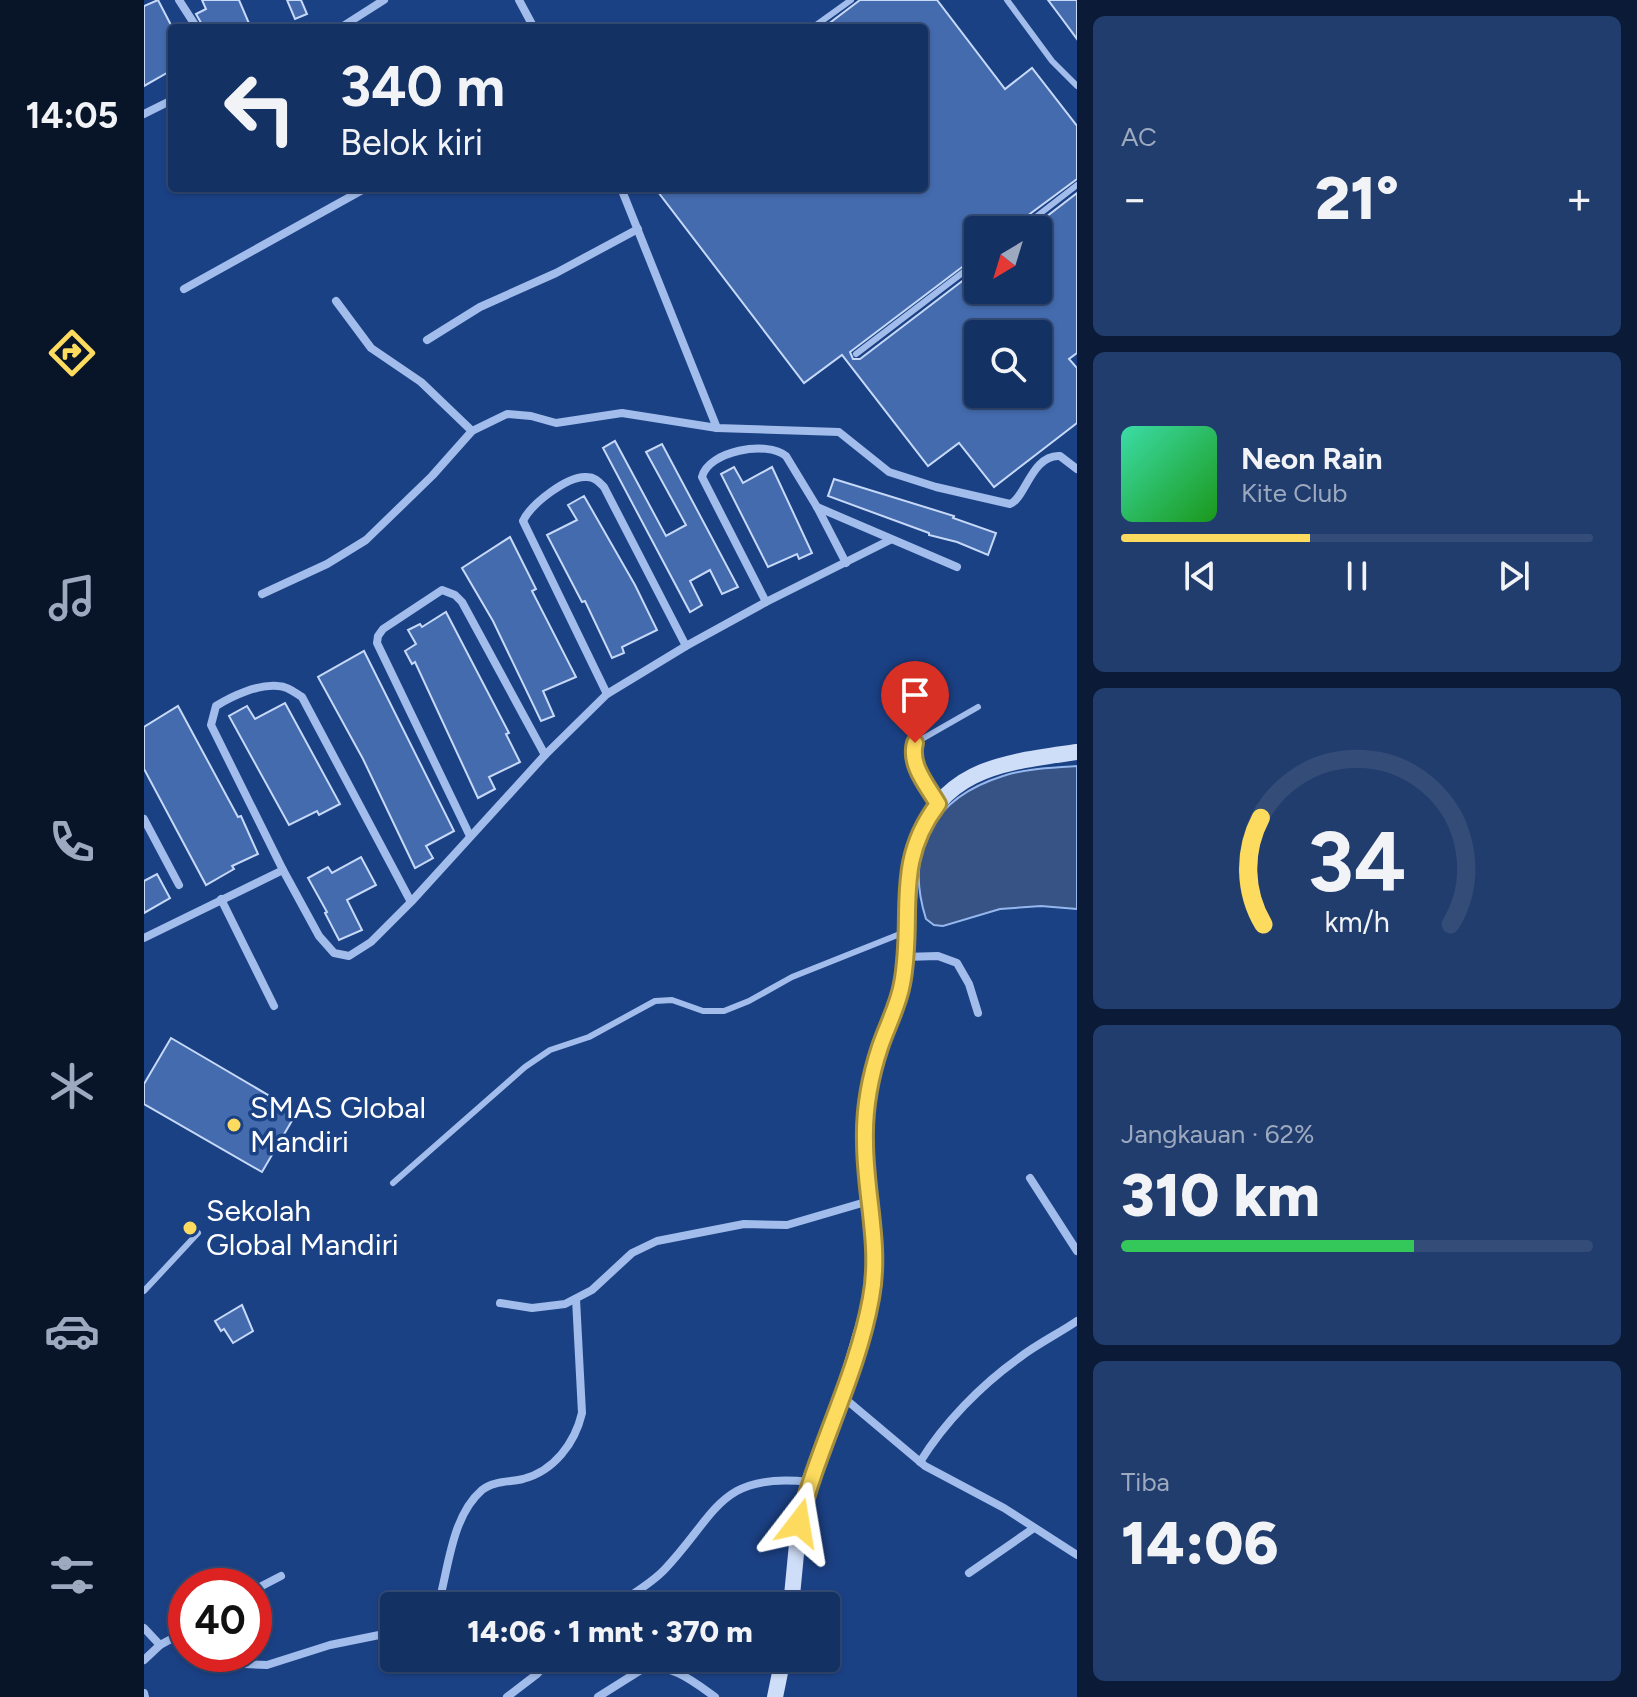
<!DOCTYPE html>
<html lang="id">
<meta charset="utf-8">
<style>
body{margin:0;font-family:Figtree,sans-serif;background:#213d6d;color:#f1f3f6;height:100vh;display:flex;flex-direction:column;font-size:30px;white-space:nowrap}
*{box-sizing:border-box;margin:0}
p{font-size:26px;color:#9da9bf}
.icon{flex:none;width:44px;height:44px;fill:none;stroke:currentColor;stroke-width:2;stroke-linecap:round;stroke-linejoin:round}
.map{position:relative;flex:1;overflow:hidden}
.side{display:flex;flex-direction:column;gap:16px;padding:16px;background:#0b1b37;width:560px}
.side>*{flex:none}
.hud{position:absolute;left:24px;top:24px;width:760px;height:168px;border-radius:8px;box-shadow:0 2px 6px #0004,0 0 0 2px #334c78;background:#143164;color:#f1f3f6;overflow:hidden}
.needle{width:52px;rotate:218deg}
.tools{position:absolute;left:820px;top:216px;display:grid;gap:16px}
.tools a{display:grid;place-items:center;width:88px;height:88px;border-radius:8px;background:#143164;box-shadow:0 2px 6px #0004,0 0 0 2px #334c78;font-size:40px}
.speed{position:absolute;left:24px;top:1568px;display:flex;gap:16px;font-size:40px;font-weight:700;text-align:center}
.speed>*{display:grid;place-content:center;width:104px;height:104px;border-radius:50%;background:#143164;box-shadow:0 2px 6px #0004,0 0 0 2px #334c78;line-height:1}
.speed .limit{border:12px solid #d22;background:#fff;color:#111}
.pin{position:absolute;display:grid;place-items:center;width:68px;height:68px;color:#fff;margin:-82px -34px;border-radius:50% 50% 50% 0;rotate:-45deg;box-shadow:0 0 8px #0007}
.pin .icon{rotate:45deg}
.me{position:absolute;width:88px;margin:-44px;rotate:14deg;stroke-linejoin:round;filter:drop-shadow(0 0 6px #0008)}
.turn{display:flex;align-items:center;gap:28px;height:168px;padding:0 40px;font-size:36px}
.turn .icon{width:104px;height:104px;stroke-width:2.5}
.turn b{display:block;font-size:56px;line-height:68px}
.big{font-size:60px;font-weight:800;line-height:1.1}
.side .widget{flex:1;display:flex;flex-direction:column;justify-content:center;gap:12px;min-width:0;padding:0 28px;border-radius:12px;background:#213d6d}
.side .dial{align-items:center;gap:0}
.dial svg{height:208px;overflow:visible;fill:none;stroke:#334c78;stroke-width:7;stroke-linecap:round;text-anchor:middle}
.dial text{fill:#f1f3f6;stroke:none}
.song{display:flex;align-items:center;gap:24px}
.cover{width:96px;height:96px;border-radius:12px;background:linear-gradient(135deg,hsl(160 70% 55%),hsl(120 70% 35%))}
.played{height:8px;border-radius:4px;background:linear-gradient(90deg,#fddb5e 40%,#334c78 40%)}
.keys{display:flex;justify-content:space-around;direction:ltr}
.heat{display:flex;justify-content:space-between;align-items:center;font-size:44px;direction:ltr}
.charge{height:12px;border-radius:6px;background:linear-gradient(90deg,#34c759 62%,#334c78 0)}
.trip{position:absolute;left:236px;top:1592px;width:460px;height:80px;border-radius:8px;background:#143164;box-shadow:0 2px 6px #0004,0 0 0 2px #334c78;font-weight:800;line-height:80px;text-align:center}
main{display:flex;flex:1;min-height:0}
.tabs{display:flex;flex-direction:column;width:144px;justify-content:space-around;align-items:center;background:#081428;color:#9da9bf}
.tabs .icon{width:56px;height:56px}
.tabs .selected{color:#fddb5e}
.tabs b{font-size:36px;color:#f1f3f6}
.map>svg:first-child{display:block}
</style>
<main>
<nav class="tabs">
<b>14:05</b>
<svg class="icon selected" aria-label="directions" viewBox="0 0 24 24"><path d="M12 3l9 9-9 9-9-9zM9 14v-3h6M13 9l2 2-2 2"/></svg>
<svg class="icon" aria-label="music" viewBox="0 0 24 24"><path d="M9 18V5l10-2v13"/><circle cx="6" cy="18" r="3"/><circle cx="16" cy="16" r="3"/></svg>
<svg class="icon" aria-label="phone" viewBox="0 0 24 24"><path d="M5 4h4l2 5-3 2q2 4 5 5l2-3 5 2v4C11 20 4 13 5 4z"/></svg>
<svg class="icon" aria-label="climate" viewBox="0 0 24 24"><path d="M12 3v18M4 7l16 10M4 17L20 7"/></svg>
<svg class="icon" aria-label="car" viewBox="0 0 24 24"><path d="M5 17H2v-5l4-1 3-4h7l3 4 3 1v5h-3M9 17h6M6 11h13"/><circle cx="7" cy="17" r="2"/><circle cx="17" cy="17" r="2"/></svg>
<svg class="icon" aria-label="filters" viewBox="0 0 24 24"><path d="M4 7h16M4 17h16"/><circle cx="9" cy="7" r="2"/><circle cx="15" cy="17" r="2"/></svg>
</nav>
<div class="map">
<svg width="933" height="1697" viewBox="0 0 933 1697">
<rect width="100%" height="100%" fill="#1b4185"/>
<path fill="#375386" stroke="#95b7ed" stroke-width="2" d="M933,766V909L897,906L856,909L799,926L790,925L782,919C760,849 789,798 859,776C883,768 909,768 933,766Z"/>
<g fill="#446bae" stroke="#c7d9f8" stroke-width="2" fill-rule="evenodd">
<path d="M14,0L28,27V70L0,86V6Z"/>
<path d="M58,0H95L107,28H60L52,14L62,9Z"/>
<path d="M143,0H157L163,14L151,19Z"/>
<path d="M716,0H793L861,89L888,68L933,126V179L871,225L869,230H834V255L706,352L709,359H716L834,269V290H894V230H885L933,193V353L925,359L933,368V423L850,487L815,443L784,466L698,355L660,383L511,188H780V28H679ZM834,334H894V394H834Z"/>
<path d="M904,0H933V39L916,16Z"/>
<path d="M471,441L522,536L542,525L502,452L518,444L594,587L578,594L566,570L546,581L558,605L546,612L459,448Z"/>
<path d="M590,467L599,483L628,467L668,553L655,559L653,554L624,567L577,474Z"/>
<path d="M690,479L810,516L809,518L852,533L844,555L813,542L785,535V533L684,496Z"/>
<path d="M440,496L491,585L513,630L478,647L480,653L468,658L441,601L438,602L403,535L433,520L424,505Z"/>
<path d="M366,537L392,589L388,591L432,677L399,691L410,716L397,721L349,621L318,568Z"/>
<path d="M302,612L365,733L362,734L376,762L345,777L351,789L334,798L271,662L268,664L261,651L272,644L264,630L276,624L278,627Z"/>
<path d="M220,651L310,831L282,846L289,858L271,868L219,759L174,677Z"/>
<path d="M141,703L196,804L175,815L173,811L145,825L85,716L103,706L111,719Z"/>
<path d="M34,706L94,817L97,816L114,854L88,866L90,869L62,885L0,769V727Z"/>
<path d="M217,857L232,885L203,900L218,930L195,940L181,913L183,912L164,878L184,867L188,873Z"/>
<path d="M13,874L26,898L0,913V881Z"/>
<path d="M27,1038L153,1112L118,1172L0,1104V1084Z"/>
<path d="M98,1305L109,1331L89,1343L80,1329L77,1331L71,1321Z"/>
</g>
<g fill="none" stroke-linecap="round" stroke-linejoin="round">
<g stroke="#a2bdeb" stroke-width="6">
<path d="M863,0L908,61L933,86"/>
<path d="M668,28L707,0"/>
<path d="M875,230L933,185"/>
<path d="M712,354L834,261"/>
<path d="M792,800C782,783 765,765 771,743L834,707"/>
<path d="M249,1183L381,1067L406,1050L445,1037L511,1001L528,1000L559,1011H580L605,1001L648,977L761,932"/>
<path d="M0,1291L54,1233"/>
</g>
<g stroke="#a2bdeb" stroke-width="8">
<path d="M35,0L53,28"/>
<path d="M375,0L390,28"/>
<path d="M196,28L240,0"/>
<path d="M0,114L28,100"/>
<path d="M477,188L573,428"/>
<path d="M40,289L222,188"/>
<path d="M192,301L227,348L277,382L328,431"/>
<path d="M283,340L336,307L412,273L494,229"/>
<path d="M673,507L813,567"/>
<path d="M118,594L183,564L222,540L288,476L328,431L363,414L387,416L412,423L478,413L573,428L695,432L745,472L792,487L866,504C881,499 888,454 916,456L933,469"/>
<path d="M622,602L558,477C564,451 623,440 642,456L673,507L702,563"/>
<path d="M463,694L379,521C387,504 424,475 443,477C451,477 455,482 460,487L542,646"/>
<path d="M0,819L35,885"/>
<path d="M326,836L233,643L234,636L239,629L298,590L311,595L318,602L401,755"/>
<path d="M77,899L130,1006"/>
<path d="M267,902L158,697C150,692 143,686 134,686C114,684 88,696 72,706L67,725L139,870L175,936L190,953L205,956L227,942L267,902L401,755L463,694L542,646L622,602L746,540"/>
<path d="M0,938L139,870"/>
<path d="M760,957L794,956L813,963L825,984L834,1013"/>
<path d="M886,1178L933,1251"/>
<path d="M356,1303L388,1308L421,1304L448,1290L488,1253L513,1241L600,1224L643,1225L725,1201"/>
<path d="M699,1397L781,1466L860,1508L933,1555"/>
<path d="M776,1462C800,1423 837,1385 875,1358C893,1344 914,1334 933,1321"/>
<path d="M825,1573L890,1528"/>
<path d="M110,1590L137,1576"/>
<path d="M289,1606L296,1598C305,1563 309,1515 338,1490C349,1481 366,1482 379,1479C410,1471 431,1443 438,1413L432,1299"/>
<path d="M471,1606C488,1594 507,1584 521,1569C573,1514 575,1472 665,1482"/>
<path d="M0,1628L16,1645"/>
<path d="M80,1654L100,1664L123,1665L186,1645L250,1632"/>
<path d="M0,1660L16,1645L42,1631"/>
<path d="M0,1693L1,1697"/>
<path d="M363,1697L393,1674L407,1658"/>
<path d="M454,1697L500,1668C527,1663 550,1682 571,1697"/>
</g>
<g stroke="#ceddf8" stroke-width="16">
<path d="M647,1606L655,1523L665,1482L698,1397L727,1300L731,1249L721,1143V1119L731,1064L758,986L769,849C798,767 858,763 933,752"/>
<path d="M631,1697L639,1658"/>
</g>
</g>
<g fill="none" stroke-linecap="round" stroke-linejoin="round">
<g stroke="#a48e3d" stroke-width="20">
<path id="route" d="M655,1523C674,1446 713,1376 727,1298C737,1246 721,1194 721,1142C720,1109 726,1077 736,1047C743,1026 754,1006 758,984C771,917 748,864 794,804C783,785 765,765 771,743"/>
</g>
<use href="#route" stroke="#fddb5e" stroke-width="14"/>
</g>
<g fill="#fddb5e" stroke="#1b4185" stroke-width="3">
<circle cx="90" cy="1125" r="8"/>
<circle cx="46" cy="1228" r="8"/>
</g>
<g text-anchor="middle" stroke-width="7" stroke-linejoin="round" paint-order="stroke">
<g font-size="30" fill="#fff" stroke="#1b4185" text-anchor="start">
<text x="106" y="1118">SMAS Global<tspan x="106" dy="34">Mandiri</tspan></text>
<text x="62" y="1221">Sekolah<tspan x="62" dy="34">Global Mandiri</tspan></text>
</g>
</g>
</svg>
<div class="tools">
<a><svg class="needle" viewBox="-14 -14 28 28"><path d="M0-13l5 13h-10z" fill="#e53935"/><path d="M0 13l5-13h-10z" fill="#9da9bf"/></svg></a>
<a><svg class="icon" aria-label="search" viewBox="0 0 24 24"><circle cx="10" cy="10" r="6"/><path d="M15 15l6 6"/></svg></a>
</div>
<div class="speed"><div class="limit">40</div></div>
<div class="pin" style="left:771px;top:743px;background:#d93025"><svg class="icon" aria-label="arrive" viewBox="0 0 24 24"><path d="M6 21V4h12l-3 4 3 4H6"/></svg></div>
<svg class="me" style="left:655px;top:1523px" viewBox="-20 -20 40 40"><path d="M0-17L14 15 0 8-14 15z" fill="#fddb5e" stroke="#fff" stroke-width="4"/></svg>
<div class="trip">14:06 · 1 mnt · 370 m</div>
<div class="hud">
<div class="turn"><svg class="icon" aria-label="left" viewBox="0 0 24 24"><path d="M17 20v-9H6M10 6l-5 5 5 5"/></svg><div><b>340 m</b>Belok kiri</div></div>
</div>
</div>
<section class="side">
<div class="widget"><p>AC</p>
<div class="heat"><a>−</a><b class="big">21°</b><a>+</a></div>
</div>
<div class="widget">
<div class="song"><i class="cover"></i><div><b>Neon Rain</b><p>Kite Club</p></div></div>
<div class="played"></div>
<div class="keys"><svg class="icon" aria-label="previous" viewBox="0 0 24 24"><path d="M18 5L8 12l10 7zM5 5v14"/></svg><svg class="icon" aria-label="pause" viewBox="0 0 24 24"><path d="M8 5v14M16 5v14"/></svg><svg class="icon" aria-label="next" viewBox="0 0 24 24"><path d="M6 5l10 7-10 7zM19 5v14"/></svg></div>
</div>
<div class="widget dial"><svg viewBox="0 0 100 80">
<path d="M14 69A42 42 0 1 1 86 69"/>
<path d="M14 69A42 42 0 0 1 13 28" stroke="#fddb5e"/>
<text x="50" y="56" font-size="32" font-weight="700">34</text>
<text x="50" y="72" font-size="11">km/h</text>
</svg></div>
<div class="widget"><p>Jangkauan · 62%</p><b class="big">310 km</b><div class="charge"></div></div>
<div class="widget"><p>Tiba</p><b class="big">14:06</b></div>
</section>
</main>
